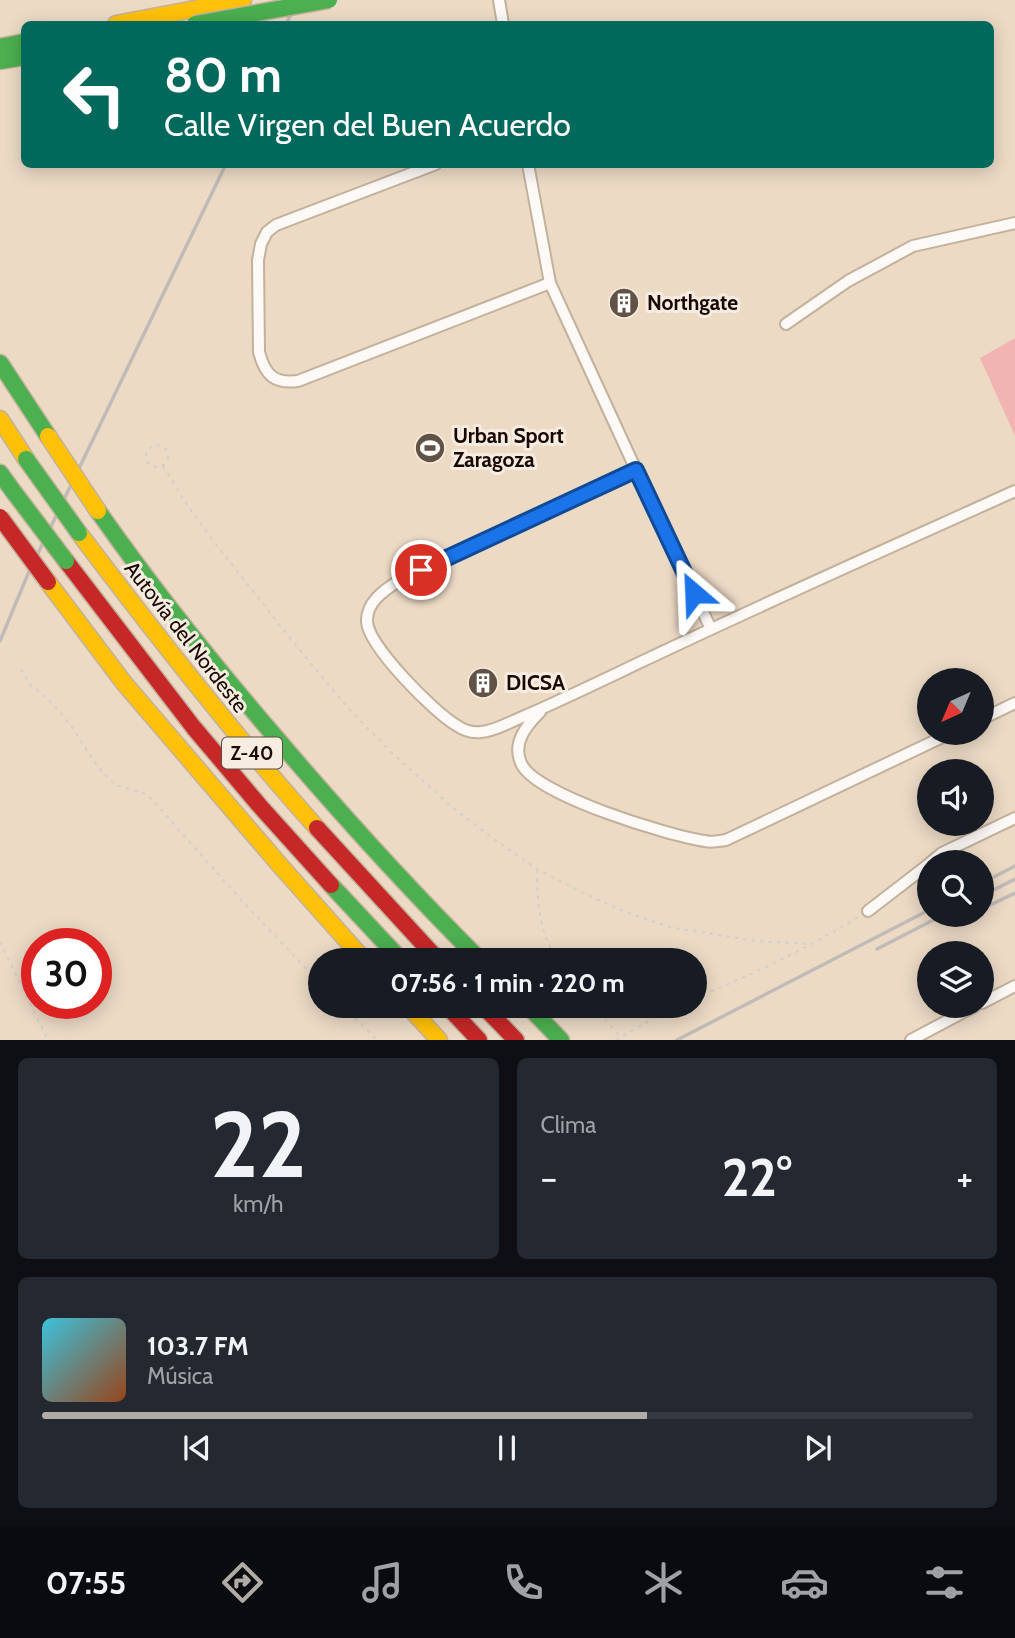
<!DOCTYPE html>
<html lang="es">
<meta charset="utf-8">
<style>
body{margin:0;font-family:Cabin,sans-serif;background:#242831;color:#f1f3f6;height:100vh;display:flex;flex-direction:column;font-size:26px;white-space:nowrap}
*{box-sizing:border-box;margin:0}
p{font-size:23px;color:#9ea1a6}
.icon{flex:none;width:38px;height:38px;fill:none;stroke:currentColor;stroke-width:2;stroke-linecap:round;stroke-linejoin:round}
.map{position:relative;height:1040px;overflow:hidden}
.panel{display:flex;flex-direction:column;gap:18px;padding:18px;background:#0d0f14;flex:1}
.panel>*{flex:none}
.banner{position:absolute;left:21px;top:21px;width:973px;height:147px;border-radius:10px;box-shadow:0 4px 18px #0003;background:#00695c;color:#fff;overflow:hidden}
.needle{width:46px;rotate:224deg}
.controls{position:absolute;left:917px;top:668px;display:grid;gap:14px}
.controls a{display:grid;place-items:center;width:77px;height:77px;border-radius:50%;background:#171b24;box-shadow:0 4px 18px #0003;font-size:35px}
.speed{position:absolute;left:21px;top:928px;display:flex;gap:14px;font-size:35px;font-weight:700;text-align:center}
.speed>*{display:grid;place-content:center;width:91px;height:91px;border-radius:50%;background:#171b24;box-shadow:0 4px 18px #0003;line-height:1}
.speed .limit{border:10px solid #d22;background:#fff;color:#111}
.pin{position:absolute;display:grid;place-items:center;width:60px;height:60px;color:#fff;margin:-30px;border:4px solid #fff;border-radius:50%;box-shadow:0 2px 7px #0007}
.me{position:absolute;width:77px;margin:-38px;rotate:334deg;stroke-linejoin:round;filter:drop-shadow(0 0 5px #0008)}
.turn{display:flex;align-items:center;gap:24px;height:147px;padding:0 28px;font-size:32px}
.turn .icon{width:91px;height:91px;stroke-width:2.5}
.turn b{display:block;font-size:49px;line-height:60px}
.big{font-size:52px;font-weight:700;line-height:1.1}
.panel .widget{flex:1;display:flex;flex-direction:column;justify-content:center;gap:10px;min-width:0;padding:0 24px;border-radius:10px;background:#242831}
.panel .dial{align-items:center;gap:0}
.dial b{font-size:91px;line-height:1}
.song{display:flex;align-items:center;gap:21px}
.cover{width:84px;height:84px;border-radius:10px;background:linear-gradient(135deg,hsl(190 70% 55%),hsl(20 70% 35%))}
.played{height:7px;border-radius:4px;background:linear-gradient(90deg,#b1aba6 65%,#363941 65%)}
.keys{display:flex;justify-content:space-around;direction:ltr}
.heat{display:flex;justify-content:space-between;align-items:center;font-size:38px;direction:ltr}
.panel .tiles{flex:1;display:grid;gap:18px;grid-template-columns:1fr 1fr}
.widget:last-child{grid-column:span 2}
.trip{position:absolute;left:308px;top:948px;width:399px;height:70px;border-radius:35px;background:#171b24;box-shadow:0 4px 18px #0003;font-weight:700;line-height:70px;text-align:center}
.tab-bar{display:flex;height:112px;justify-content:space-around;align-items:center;background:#090b0e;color:#9ea1a6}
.tab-bar .icon{width:49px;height:49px}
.tab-bar .selected{color:#b1aba6}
.tab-bar b{font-size:32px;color:#f1f3f6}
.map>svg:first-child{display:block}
</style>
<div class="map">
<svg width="1015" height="1040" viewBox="0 0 1015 1040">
<rect width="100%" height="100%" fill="#ecdac5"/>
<path fill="#f2b4b2" d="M1015,338V436L980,358Z"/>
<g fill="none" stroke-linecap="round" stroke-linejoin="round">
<g stroke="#c2b19b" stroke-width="14">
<g id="street">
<path d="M499,0L503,24"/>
<path d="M436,164L276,225L267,232L261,244L258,260L259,352C265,375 274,384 298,381L550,283"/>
<path d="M528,164L550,283L636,470L711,629"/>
<path d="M786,324L848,281L913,246L1015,223"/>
<path d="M636,470L397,582C383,591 366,603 367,622C369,647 434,712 456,725C463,730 472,733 481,732C494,731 508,723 520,718C562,700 603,680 645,660C767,602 891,547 1015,491"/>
<path d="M540,712C526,726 512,743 521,763C534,795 670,836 705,841C712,843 719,841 726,840L951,733"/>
<path d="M982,719L1015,703"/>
<path d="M930,863L942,853L1015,818"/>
<path d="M868,911L929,864"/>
<path d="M982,1003L1015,986"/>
<path d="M911,1040L975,1006"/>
</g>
</g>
<g stroke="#c2b19b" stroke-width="19">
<g id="fast">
<path d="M0,47L24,42"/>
<path d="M0,61L24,57"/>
<path d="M0,363L48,436"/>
<path d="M0,473L13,491"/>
<path d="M98,511C152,588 211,662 272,733C339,812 408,888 481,961"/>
<path d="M331,885L402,961"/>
<path d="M528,1006L561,1040"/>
</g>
</g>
<g stroke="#c2b19b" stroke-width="19">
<g id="slow">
<path d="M116,24L243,0"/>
<path d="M0,419L26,459"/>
<path d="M79,533C155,634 233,734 317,828"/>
<path d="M48,582L124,683L278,863L365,961"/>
<path d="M408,1006L439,1040"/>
</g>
</g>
<g stroke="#c2b19b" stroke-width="19">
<g id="jam">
<path d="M66,561L194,728L259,805L331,885"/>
<path d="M317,828L439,961"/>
<path d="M447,1006L479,1040"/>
<path d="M483,1006L516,1040"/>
</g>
</g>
<g stroke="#d4cfc9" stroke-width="2" stroke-dasharray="3.5 5" stroke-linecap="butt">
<circle cx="157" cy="456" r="11"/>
<path d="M163,466L189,508L212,539L289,637L349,709L391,752L452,807L494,839L537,869L583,893L623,911L669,927L756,941L812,944"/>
<path d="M21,669L30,684L53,704L69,723L99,768L115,785L147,794L245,904L320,983"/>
<path d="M537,870C537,901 539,935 559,961"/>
<path d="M0,942L48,1040"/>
<path d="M695,998C751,975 807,949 858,917"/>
<path d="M343,1006L377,1040"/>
<path d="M594,1006L620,1037"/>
<path d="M616,1040L674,1006"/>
</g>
<use href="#street" stroke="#fcf9f6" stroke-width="10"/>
<use href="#fast" stroke="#4caf50" stroke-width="16"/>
<use href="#slow" stroke="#ffc107" stroke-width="16"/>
<use href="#jam" stroke="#c62828" stroke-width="16"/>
<g stroke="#c0bbb6" stroke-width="3.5">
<path d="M286,24L298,0"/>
<path d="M0,641L28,574L226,164"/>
<path d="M982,883L1015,866"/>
<path d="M982,896L1015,879"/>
<path d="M986,907L1015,893"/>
<path d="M877,949L943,915"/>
<path d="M677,1040L929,910"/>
</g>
<g stroke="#c2b19b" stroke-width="19" stroke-linecap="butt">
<g id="fast-bridge">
<path d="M195,24L329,0"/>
<path d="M26,459L79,533"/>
<path d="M13,491L66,561"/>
</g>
</g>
<g stroke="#c2b19b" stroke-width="19" stroke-linecap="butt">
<path id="slow-bridge" d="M48,436L98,511"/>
</g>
<g stroke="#c2b19b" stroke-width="19" stroke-linecap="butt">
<path id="jam-bridge" d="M0,517L48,582"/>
</g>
<use href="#fast-bridge" stroke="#4caf50" stroke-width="16"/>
<use href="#slow-bridge" stroke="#ffc107" stroke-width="16"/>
<use href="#jam-bridge" stroke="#c62828" stroke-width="16"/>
</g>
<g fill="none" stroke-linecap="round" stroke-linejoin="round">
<g stroke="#114b97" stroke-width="18">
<path id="route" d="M421,570L636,470L694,593"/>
</g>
<use href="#route" stroke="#1a73e8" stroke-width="12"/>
</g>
<defs>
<g id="building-disc" transform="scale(1.575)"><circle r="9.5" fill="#625245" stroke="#f7ece0"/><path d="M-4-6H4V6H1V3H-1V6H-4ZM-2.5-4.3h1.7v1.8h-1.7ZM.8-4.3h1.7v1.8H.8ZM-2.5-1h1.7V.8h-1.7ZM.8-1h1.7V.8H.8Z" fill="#fff"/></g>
<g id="stadium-disc" transform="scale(1.575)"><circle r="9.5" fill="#625245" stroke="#f7ece0"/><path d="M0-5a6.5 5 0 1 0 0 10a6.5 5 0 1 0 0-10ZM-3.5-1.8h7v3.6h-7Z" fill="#fff"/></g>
</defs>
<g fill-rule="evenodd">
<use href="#building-disc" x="624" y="303"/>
<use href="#stadium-disc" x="430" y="448"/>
<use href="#building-disc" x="483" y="683"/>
</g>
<g text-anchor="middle" stroke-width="6" stroke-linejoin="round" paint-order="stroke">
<rect fill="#f7ece0" stroke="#5b4d43" stroke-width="2" x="222" y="737.5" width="60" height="31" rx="5"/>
<g font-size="19" font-weight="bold" fill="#180900">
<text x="252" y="760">Z-40</text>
</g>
<g font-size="21" font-weight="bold" fill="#180900" stroke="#f7ece0" text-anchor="start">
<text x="647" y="310">Northgate</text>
<text x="453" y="443">Urban Sport<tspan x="453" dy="24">Zaragoza</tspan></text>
<text x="506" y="690">DICSA</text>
</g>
<g font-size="21" fill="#180900" stroke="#f7ece0">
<text transform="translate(186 637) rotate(52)" y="7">Autovía del Nordeste</text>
</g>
</g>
</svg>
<div class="controls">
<a><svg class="needle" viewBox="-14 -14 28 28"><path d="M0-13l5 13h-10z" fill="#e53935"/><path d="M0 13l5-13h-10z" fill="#9ea1a6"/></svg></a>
<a><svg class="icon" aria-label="sound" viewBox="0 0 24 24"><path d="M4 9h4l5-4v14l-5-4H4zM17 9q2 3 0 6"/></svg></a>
<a><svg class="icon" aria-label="search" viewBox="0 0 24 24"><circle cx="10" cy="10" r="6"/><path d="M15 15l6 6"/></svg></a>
<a><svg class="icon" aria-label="layers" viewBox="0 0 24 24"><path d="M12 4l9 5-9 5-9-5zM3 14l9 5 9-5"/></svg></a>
</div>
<div class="speed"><div class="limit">30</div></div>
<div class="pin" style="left:421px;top:570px;background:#d93025"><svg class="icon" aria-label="arrive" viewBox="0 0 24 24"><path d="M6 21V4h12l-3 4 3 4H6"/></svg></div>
<svg class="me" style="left:694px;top:593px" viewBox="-20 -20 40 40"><path d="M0-17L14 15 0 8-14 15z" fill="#1a73e8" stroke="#fff" stroke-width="4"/></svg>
<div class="trip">07:56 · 1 min · 220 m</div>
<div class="banner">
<div class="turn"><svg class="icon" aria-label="left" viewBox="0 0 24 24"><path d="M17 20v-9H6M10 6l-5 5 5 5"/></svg><div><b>80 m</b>Calle Virgen del Buen Acuerdo</div></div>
</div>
</div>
<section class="panel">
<div class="tiles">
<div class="widget dial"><b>22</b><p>km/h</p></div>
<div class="widget"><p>Clima</p>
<div class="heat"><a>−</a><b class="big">22°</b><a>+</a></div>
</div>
<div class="widget">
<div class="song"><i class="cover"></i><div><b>103.7 FM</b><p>Música</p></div></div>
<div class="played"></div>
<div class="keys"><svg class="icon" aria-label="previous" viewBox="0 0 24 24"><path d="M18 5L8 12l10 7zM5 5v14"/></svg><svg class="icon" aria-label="pause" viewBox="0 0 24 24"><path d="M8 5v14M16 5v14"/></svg><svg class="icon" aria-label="next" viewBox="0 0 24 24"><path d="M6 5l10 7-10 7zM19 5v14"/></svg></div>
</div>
</div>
</section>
<nav class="tab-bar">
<b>07:55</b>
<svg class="icon selected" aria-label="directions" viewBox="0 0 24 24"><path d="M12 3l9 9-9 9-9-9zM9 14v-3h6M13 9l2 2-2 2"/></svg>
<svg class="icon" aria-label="music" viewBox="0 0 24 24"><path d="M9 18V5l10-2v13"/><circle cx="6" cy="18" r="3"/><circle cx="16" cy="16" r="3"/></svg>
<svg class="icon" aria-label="phone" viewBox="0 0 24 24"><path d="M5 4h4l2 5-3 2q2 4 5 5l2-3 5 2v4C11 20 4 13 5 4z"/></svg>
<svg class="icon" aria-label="climate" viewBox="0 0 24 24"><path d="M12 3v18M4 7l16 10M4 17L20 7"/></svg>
<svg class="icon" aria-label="car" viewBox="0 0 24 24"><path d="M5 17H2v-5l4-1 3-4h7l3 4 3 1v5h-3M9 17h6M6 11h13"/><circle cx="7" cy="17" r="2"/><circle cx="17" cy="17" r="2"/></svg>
<svg class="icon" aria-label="filters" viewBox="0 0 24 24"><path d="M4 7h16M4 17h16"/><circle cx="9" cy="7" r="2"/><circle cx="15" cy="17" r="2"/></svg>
</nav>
